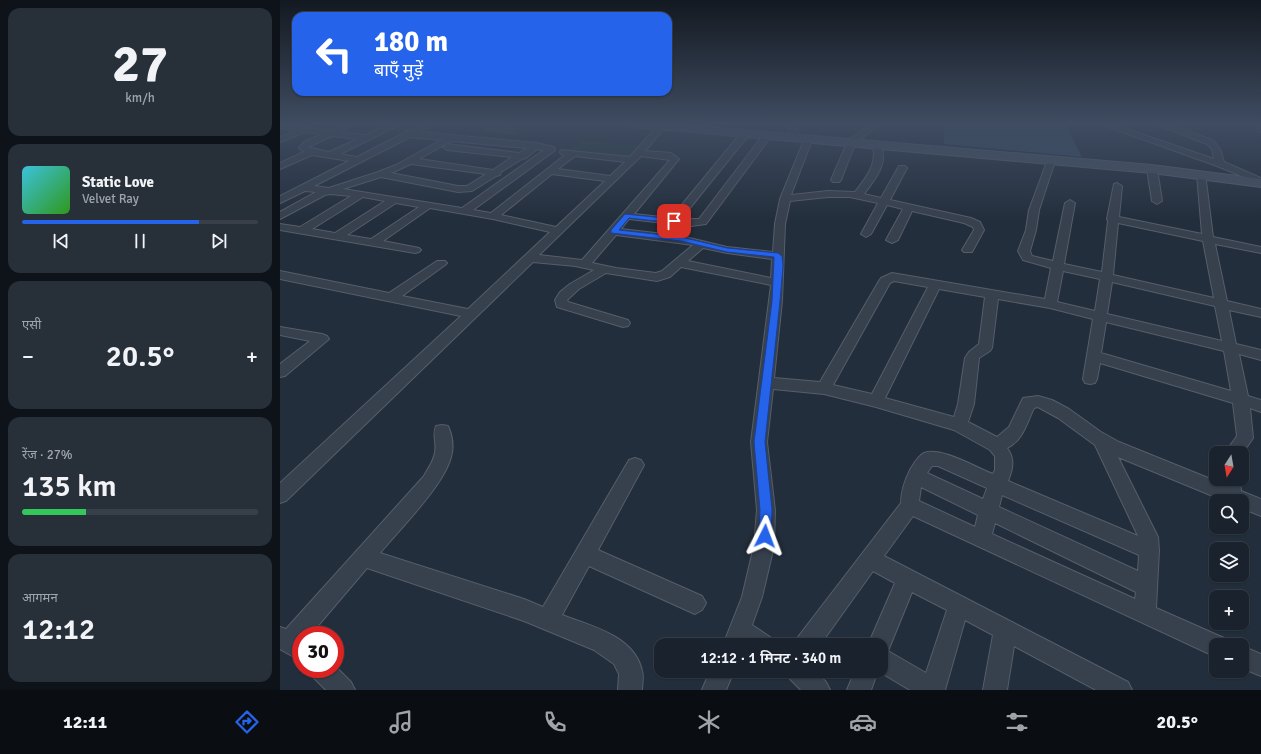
<!DOCTYPE html>
<html lang="hi">
<meta charset="utf-8">
<style>
body{margin:0;font-family:Signika,"Noto Sans Devanagari",sans-serif;background:#272f39;color:#f1f3f6;height:100vh;display:flex;flex-direction:column;font-size:15px;white-space:nowrap}
*{box-sizing:border-box;margin:0}
p{font-size:13px;color:#9fa4aa}
.icon{flex:none;width:22px;height:22px;fill:none;stroke:currentColor;stroke-width:2;stroke-linecap:round;stroke-linejoin:round}
.map{position:relative;flex:1;overflow:hidden}
.details{display:flex;flex-direction:column;gap:8px;padding:8px;background:#0e1319;width:280px}
.details>*{flex:none}
.banner{position:absolute;left:12px;top:12px;width:380px;height:84px;border-radius:12px;box-shadow:0 1px 3px #0004,0 0 0 1px #383f49;background:#2563eb;color:#fff;overflow:hidden}
.needle{width:26px;rotate:191deg}
.buttons{position:absolute;left:929px;top:446px;display:grid;gap:8px}
.buttons a{display:grid;place-items:center;width:40px;height:40px;border-radius:8px;background:#1a222d;box-shadow:0 1px 3px #0004,0 0 0 1px #383f49;font-size:20px}
.speed{position:absolute;left:12px;top:626px;display:flex;gap:8px;font-size:20px;font-weight:700;text-align:center}
.speed>*{display:grid;place-content:center;width:52px;height:52px;border-radius:50%;background:#1a222d;box-shadow:0 1px 3px #0004,0 0 0 1px #383f49;line-height:1}
.speed .limit{border:6px solid #d22;background:#fff;color:#111}
.pin{position:absolute;display:grid;place-items:center;width:34px;height:34px;color:#fff;margin:-17px;border-radius:8px;box-shadow:0 2px 6px #0006}
.me{position:absolute;width:44px;margin:-22px;rotate:3deg;stroke-linejoin:round;filter:drop-shadow(0 0 3px #0008)}
.turn{display:flex;align-items:center;gap:14px;height:84px;padding:0 16px;font-size:18px}
.turn .icon{width:52px;height:52px;stroke-width:2.5}
.turn b{display:block;font-size:28px;line-height:34px}
.big{font-size:30px;font-weight:600;line-height:1.1}
.details .tile{flex:1;display:flex;flex-direction:column;justify-content:center;gap:6px;min-width:0;padding:0 14px;border-radius:12px;background:#272f39}
.details .dial{align-items:center;gap:0}
.dial b{font-size:52px;line-height:1}
.song{display:flex;align-items:center;gap:12px}
.cover{width:48px;height:48px;border-radius:6px;background:linear-gradient(135deg,hsl(190 70% 55%),hsl(110 70% 35%))}
.played{height:4px;border-radius:2px;background:linear-gradient(90deg,#2563eb 75%,#383f49 75%)}
.keys{display:flex;justify-content:space-around;direction:ltr}
.heat{display:flex;justify-content:space-between;align-items:center;font-size:22px;direction:ltr}
.charge{height:6px;border-radius:3px;background:linear-gradient(90deg,#34c759 27%,#383f49 0)}
.trip{position:absolute;left:374px;top:638px;width:234px;height:40px;border-radius:12px;background:#1a222d;box-shadow:0 1px 3px #0004,0 0 0 1px #383f49;font-weight:600;line-height:40px;text-align:center}
.dock{display:flex;height:64px;justify-content:space-around;align-items:center;background:#0a0e12;color:#9fa4aa}
.dock .icon{width:28px;height:28px}
.dock .on{color:#2563eb}
.dock b{font-size:18px;color:#f1f3f6}
main{display:flex;flex:1;min-height:0}
.map>svg:first-child{display:block}
</style>
<main>
<section class="details">
<div class="tile dial"><b>27</b><p>km/h</p></div>
<div class="tile">
<div class="song"><i class="cover"></i><div><b>Static Love</b><p>Velvet Ray</p></div></div>
<div class="played"></div>
<div class="keys"><svg class="icon" aria-label="previous" viewBox="0 0 24 24"><path d="M18 5L8 12l10 7zM5 5v14"/></svg><svg class="icon" aria-label="pause" viewBox="0 0 24 24"><path d="M8 5v14M16 5v14"/></svg><svg class="icon" aria-label="next" viewBox="0 0 24 24"><path d="M6 5l10 7-10 7zM19 5v14"/></svg></div>
</div>
<div class="tile"><p>एसी</p>
<div class="heat"><a>−</a><b class="big">20.5°</b><a>+</a></div>
</div>
<div class="tile"><p>रेंज · 27%</p><b class="big">135 km</b><div class="charge"></div></div>
<div class="tile"><p>आगमन</p><b class="big">12:12</b></div>
</section>
<div class="map">
<svg width="981" height="690" viewBox="0 0 981 690">
<rect width="100%" height="100%" fill="#232e3c"/>
<path fill="#253b3d" d="M301,140L360,146L346,160L286,153Z"/>
<path fill="#364a63" d="M664,124L786,125L802,157L664,144Z"/>
<g fill="none" stroke-linecap="round" stroke-linejoin="round">
<g stroke="#555e6a" stroke-width="2">
<g id="street">
<path d="M0,124L50,130L64,124H75L60,132L86,135L110,124H121L60,154L77,157L142,124H152L138,132L256,143L274,147L275,149L274,151L193,210L211,213L285,155L281,154L280,152L281,150L350,157L378,125H381L385,127L365,151L391,153L399,159L354,214L391,218L461,133H467V137L401,219H419L483,135H489L490,137L489,139L426,224L411,226L349,219L341,229L401,236L447,247L493,252L495,224L500,199L525,138H531L532,140L511,195L548,191L575,192C586,178 597,165 593,146L594,144H600C610,163 594,180 584,194L601,198L619,166H625L627,168L610,200L691,218L700,222L704,230L692,252H684L682,250L694,230L693,227L684,223L632,211L618,240L612,243L606,240L623,209L607,205L591,234L586,237L581,234L598,203L570,197H548L510,201L505,224L502,301L494,378L540,382L599,281L601,278L612,273L765,299L771,268L743,260L738,251L746,230L749,210L768,159L771,158L775,161L759,210L756,230L750,251L752,256L773,261L785,203L790,200L795,203L784,264L822,272L828,221L827,219L834,184L837,183L842,186L839,217L922,234L917,175L919,173H925L933,237L981,247V253L935,244L947,301L981,309V317L949,310L956,344L981,350V360L959,354L968,396L981,400V412L970,408L973,438L962,454L945,453L957,436L953,403L820,363L817,379L815,383L810,384L805,383L803,379L813,319L770,308L718,299L712,348L710,351L699,358L694,404L688,422L717,437L729,427L743,398L758,396L772,400L789,409L821,432L839,442L943,484L942,479H960L961,491L981,499V516L962,508V501H945L838,457L878,537L879,550L876,608L944,638L947,645H936V657L633,516L604,556L848,682L852,690H816L734,646L727,690H703L713,635L685,620L665,690H630L598,671L591,690H567L575,671H601V645H588L615,583L593,571L540,645H515L518,637L621,503C621,491 625,480 630,470C633,465 638,456 644,453C660,446 697,468 713,474L715,470V456L710,450L674,430L596,407L544,394L493,389L487,442L495,510L494,546L482,597L472,625L490,637L493,645H443L462,597L474,546L477,510L471,442L491,285L401,267L390,277L377,281L326,273L299,289L287,300L288,302L348,320L350,323L348,326L343,327L277,307L275,300L280,292L290,284L314,270L295,266L253,262L6,501L0,503V483L181,316L0,279V271L109,293L157,261H165L167,263L165,265L122,296L188,309L270,232L213,219L150,208L103,241L139,248L141,250L139,252L135,253L0,230V224L20,227L71,196L50,194L45,195L0,219V212L36,192L25,191L0,203V196L69,161L32,155L0,169V163L24,152L19,148L24,142L42,134L26,132L0,142V137L16,131L0,128ZM52,136L78,139L49,152L28,147ZM130,137L161,140L116,165L98,172L49,188L34,186ZM171,141L247,148L239,153L167,144L163,147L167,150L232,157L213,170L139,159ZM257,149L264,150L182,208L63,189L101,177L178,192L192,191L216,176L220,175L221,172L242,159L246,158ZM295,156L345,162L330,176L278,169ZM361,156L390,160L302,260L259,255ZM131,164L206,174L187,186H178L111,173ZM272,174L325,181L276,227L221,215ZM83,197L105,201L55,233L32,229ZM116,203L139,207L91,239L67,235ZM838,223L923,241L934,298L833,275ZM336,235L413,245L382,271L376,273L336,268L312,263ZM423,248L447,253L492,259L491,278L408,261ZM783,271L820,279L815,311L777,302ZM614,281L648,287L592,394L553,385L610,283ZM832,282L935,306L942,341L827,314ZM659,289L705,297L699,344L689,352L685,358L678,404L674,417L605,398ZM826,322L944,351L951,391L821,353ZM758,407L778,418L815,445L858,536L728,481C733,469 735,458 727,448C743,441 747,422 754,408ZM652,466H658L707,488L703,499L647,473ZM641,487L698,515L695,527L639,501ZM722,495L859,555L858,571L719,507ZM715,523L856,592L855,599L712,534ZM632,592L667,610L646,673L608,651Z"/>
<path d="M424,124H433L425,133H419L418,131Z"/>
<path d="M505,124H513L522,139L521,141H515Z"/>
<path d="M590,124H599L575,144L561,180L559,182H553L551,180L568,141Z"/>
<path d="M820,124H832L934,159L932,149L927,144L875,124H887L933,140L940,149L944,162L981,178V184L937,166Z"/>
<path d="M976,124H981V132L977,130Z"/>
<path d="M872,166L877,169L882,201L877,204L872,201L867,169Z"/>
<path d="M0,327L42,334L47,336L49,339L5,376L0,377V364L30,341L0,335Z"/>
<path d="M162,425L168,426C172,435 174,447 171,457C164,485 120,529 100,553L244,599L263,607L349,460L355,458L361,460L364,465L318,550L422,596L426,603L422,610L415,614L309,566L282,615C311,626 355,636 362,671C364,677 362,684 362,690H338L339,674L334,664L314,650L244,621L87,568L30,635H21V661L0,649V627L6,629L144,476C148,468 154,461 155,452C157,443 152,434 156,426Z"/>
<path d="M962,646L981,654V676L962,668Z"/>
<path d="M55,666L71,682L75,690H46L33,677L30,669H55Z"/>
<path d="M430,671H454L446,690H422Z"/>
<path d="M506,671H535L546,682L550,690H521L510,679Z"/>
</g>
</g>
<g stroke="#555e6a" stroke-width="2">
<path id="secondary" d="M348,124H393L872,165L981,179V187L872,173L353,127Z"/>
</g>
<use href="#street" fill="#37404d" fill-rule="evenodd"/>
<use href="#secondary" fill="#454f60" fill-rule="evenodd"/>
</g>
<path fill="#36424e" d="M202,124H249L250,125L235,135L205,132Z"/>
<path fill="#2c3640" d="M232,124H249L250,125L235,135Z"/>
<linearGradient id="sky" x2="0" y2="1"><stop stop-color="#131921"/><stop offset="0.56" stop-color="#3f4c61"/><stop offset="1" stop-color="#3f4c61" stop-opacity="0"/></linearGradient>
<rect width="981" height="221" fill="url(#sky)"/>
<path fill="#2563eb" stroke="#184099" d="M345,214L394,219L397,221L394,223L349,218L339,230L401,237L447,248L498,253L502,256L503,266L500,301L485,442L492,510L491,536L489,540L485,542L480,540L479,536L480,510L474,442L492,301L494,257L447,252L401,241L331,233V230Z"/>
</svg>
<div class="buttons">
<a><svg class="needle" viewBox="-14 -14 28 28"><path d="M0-13l5 13h-10z" fill="#e53935"/><path d="M0 13l5-13h-10z" fill="#9fa4aa"/></svg></a>
<a><svg class="icon" aria-label="search" viewBox="0 0 24 24"><circle cx="10" cy="10" r="6"/><path d="M15 15l6 6"/></svg></a>
<a><svg class="icon" aria-label="layers" viewBox="0 0 24 24"><path d="M12 4l9 5-9 5-9-5zM3 14l9 5 9-5"/></svg></a>
<a>+</a>
<a>−</a>
</div>
<div class="speed"><div class="limit">30</div></div>
<div class="pin" style="left:394px;top:221px;background:#d93025"><svg class="icon" aria-label="arrive" viewBox="0 0 24 24"><path d="M6 21V4h12l-3 4 3 4H6"/></svg></div>
<svg class="me" style="left:485px;top:536px" viewBox="-20 -20 40 40"><path d="M0-17L14 15 0 8-14 15z" fill="#2563eb" stroke="#fff" stroke-width="4"/></svg>
<div class="trip">12:12 · 1 मिनट · 340 m</div>
<div class="banner">
<div class="turn"><svg class="icon" aria-label="left" viewBox="0 0 24 24"><path d="M17 20v-9H6M10 6l-5 5 5 5"/></svg><div><b>180 m</b>बाएँ मुड़ें</div></div>
</div>
</div>
</main>
<nav class="dock">
<b>12:11</b>
<svg class="icon on" aria-label="directions" viewBox="0 0 24 24"><path d="M12 3l9 9-9 9-9-9zM9 14v-3h6M13 9l2 2-2 2"/></svg>
<svg class="icon" aria-label="music" viewBox="0 0 24 24"><path d="M9 18V5l10-2v13"/><circle cx="6" cy="18" r="3"/><circle cx="16" cy="16" r="3"/></svg>
<svg class="icon" aria-label="phone" viewBox="0 0 24 24"><path d="M5 4h4l2 5-3 2q2 4 5 5l2-3 5 2v4C11 20 4 13 5 4z"/></svg>
<svg class="icon" aria-label="climate" viewBox="0 0 24 24"><path d="M12 3v18M4 7l16 10M4 17L20 7"/></svg>
<svg class="icon" aria-label="car" viewBox="0 0 24 24"><path d="M5 17H2v-5l4-1 3-4h7l3 4 3 1v5h-3M9 17h6M6 11h13"/><circle cx="7" cy="17" r="2"/><circle cx="17" cy="17" r="2"/></svg>
<svg class="icon" aria-label="filters" viewBox="0 0 24 24"><path d="M4 7h16M4 17h16"/><circle cx="9" cy="7" r="2"/><circle cx="15" cy="17" r="2"/></svg>
<b>20.5°</b>
</nav>
